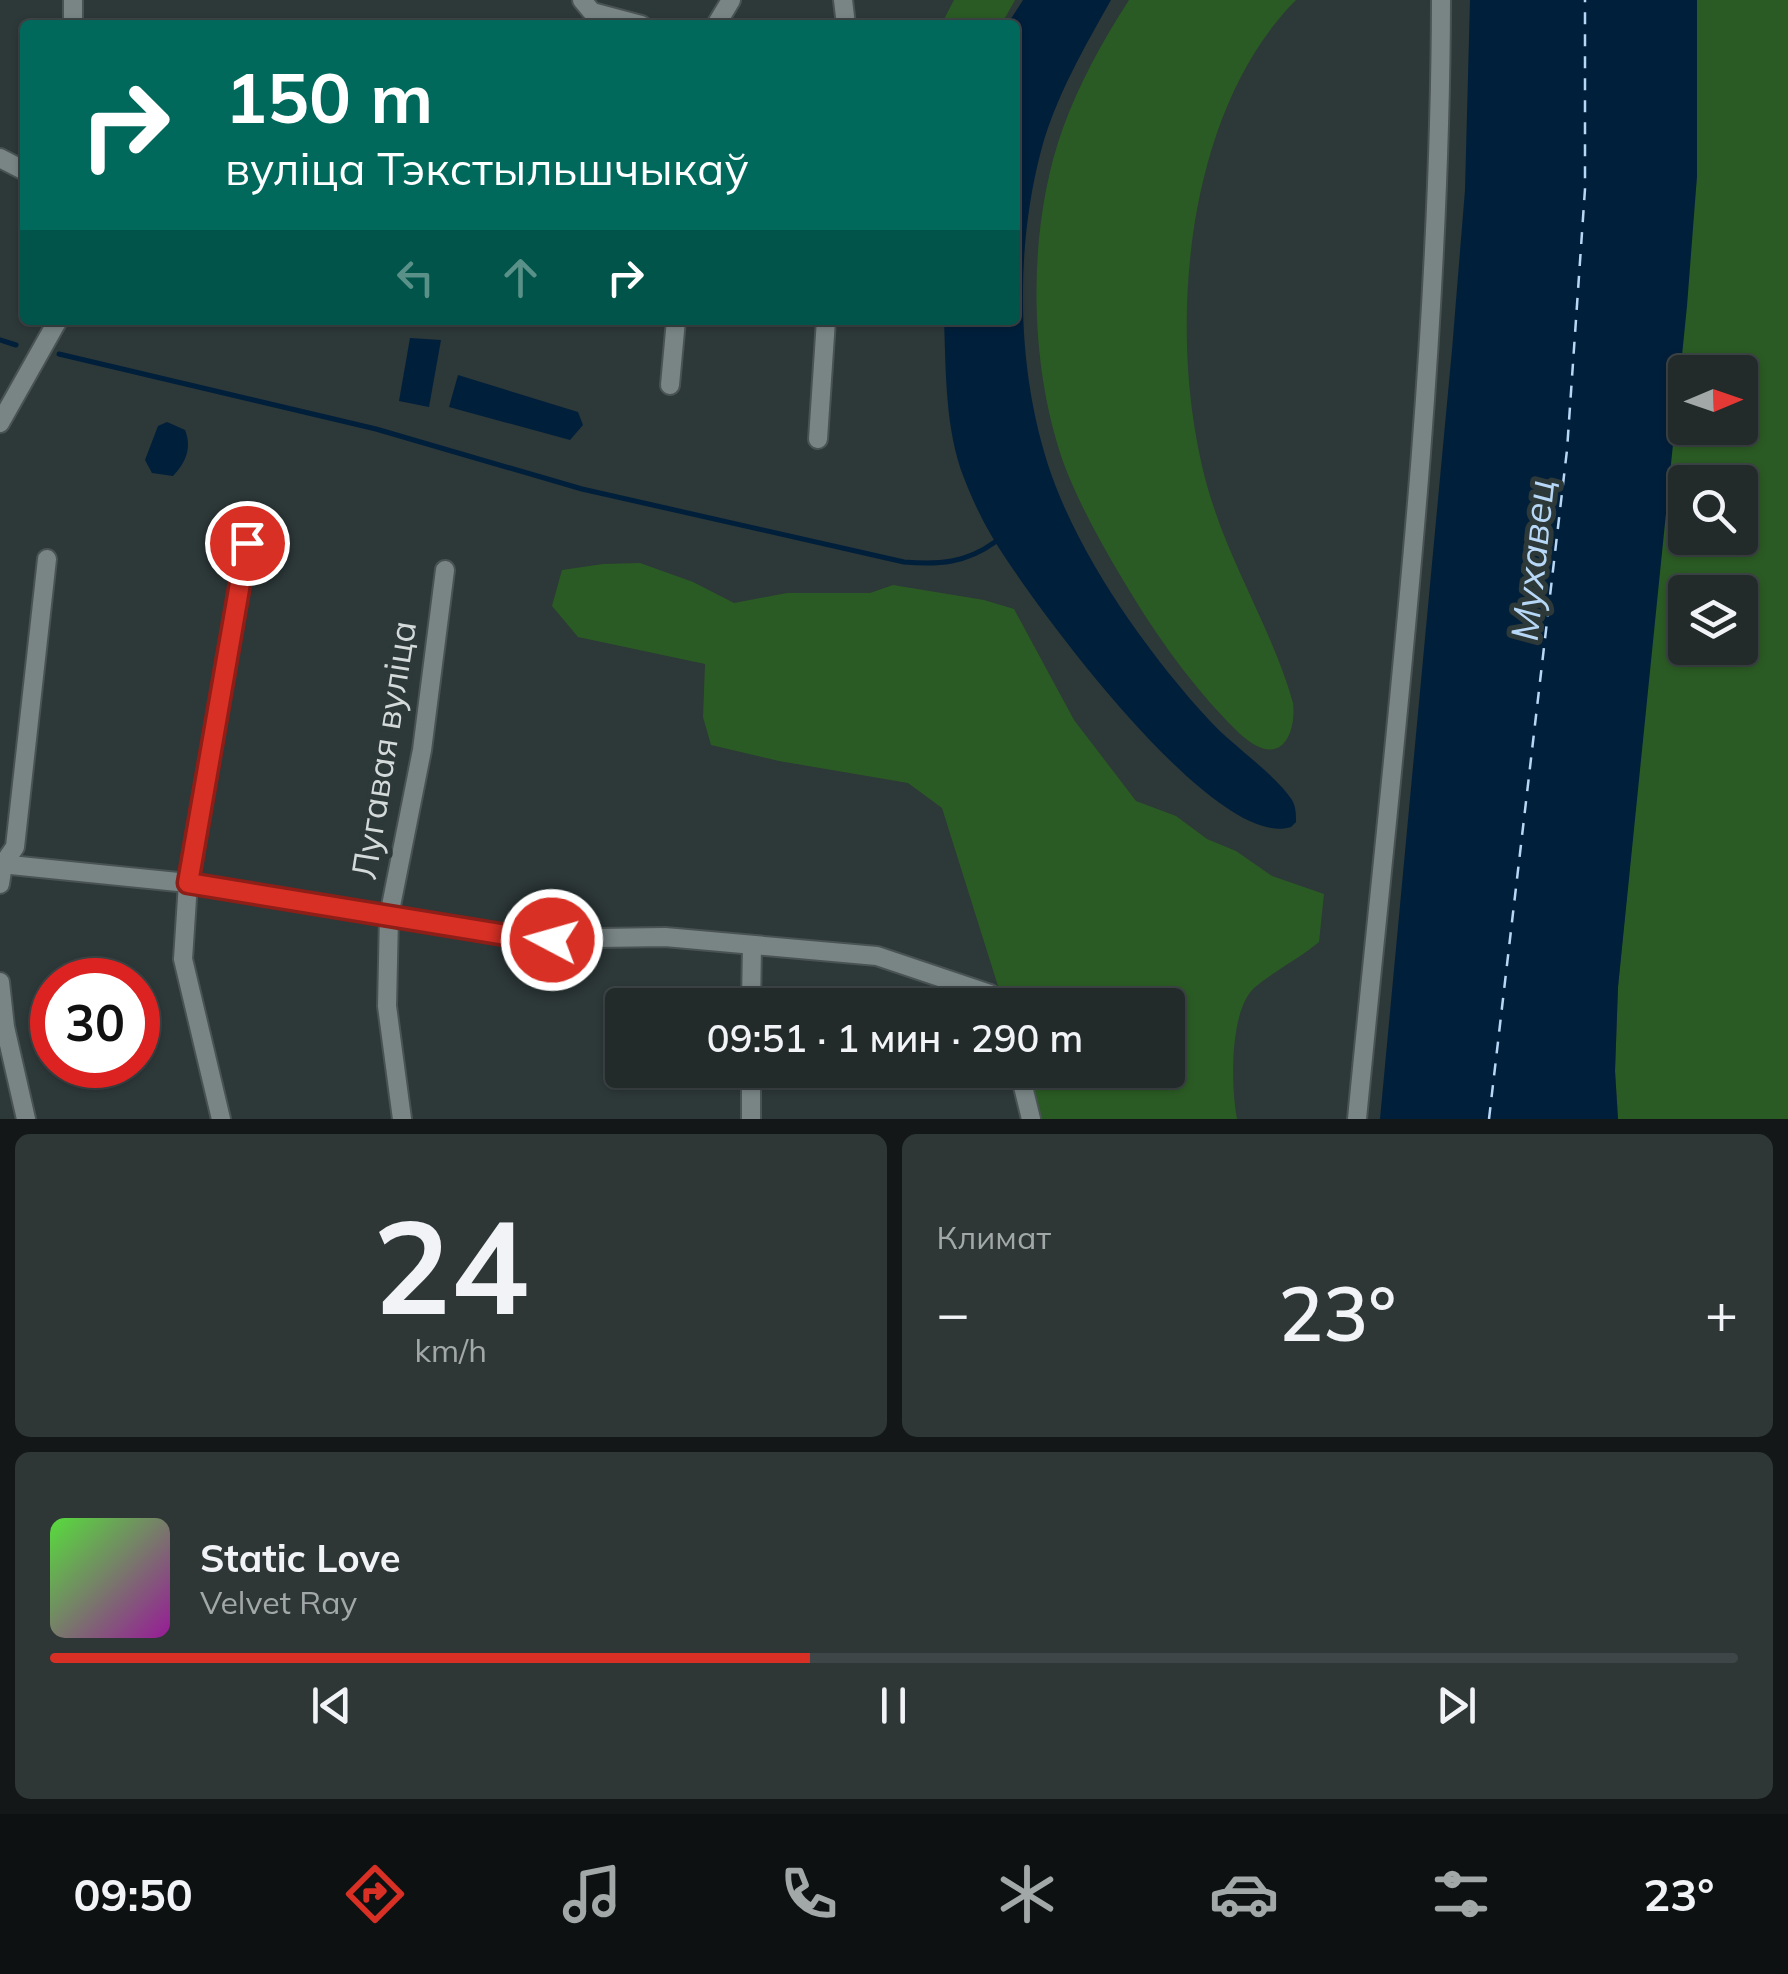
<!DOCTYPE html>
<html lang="ru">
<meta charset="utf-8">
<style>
body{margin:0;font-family:Mulish,sans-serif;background:#2e3636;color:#f1f3f6;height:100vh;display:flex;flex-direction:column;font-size:38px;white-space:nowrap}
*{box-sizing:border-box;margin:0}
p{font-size:32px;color:#a2a7a8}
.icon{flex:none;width:55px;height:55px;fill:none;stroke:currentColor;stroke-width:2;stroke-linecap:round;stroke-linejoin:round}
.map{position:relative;height:1119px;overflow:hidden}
.details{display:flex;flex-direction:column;gap:15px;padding:15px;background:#131717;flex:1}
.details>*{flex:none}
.hud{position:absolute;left:20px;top:20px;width:1000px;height:305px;border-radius:10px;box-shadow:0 2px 8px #0004,0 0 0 2px #3f4647;background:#00695c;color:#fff;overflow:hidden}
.needle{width:65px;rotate:88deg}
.tools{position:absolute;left:1668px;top:355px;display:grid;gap:20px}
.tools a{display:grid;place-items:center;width:90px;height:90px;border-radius:10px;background:#222a2a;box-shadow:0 2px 8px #0004,0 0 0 2px #3f4647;font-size:50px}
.speed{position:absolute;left:30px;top:958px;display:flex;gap:20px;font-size:50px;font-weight:700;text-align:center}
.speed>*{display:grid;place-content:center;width:130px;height:130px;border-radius:50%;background:#222a2a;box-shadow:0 2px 8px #0004,0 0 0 2px #3f4647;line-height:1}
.speed .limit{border:15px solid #d22;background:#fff;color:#111}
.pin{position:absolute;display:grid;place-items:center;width:85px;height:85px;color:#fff;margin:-42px;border:5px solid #fff;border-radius:50%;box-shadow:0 2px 10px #0007}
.me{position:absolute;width:110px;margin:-55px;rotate:276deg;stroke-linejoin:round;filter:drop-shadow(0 0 8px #0008)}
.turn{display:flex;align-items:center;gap:35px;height:210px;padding:0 40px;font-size:45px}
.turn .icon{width:130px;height:130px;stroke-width:2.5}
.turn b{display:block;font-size:70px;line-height:85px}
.lanes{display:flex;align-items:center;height:95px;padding:0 40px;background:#0003;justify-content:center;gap:50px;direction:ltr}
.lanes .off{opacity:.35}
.big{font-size:75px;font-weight:600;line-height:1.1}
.details .widget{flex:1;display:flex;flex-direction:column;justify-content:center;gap:15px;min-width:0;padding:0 35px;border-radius:15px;background:#2e3636}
.details .dial{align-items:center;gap:0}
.dial b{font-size:130px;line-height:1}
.song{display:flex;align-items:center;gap:30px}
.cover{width:120px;height:120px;border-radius:15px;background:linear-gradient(135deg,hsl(110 70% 55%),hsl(300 70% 35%))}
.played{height:10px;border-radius:5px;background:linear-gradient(90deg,#d93025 45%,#3f4647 45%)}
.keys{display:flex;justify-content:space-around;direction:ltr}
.heat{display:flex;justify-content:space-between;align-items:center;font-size:55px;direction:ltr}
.details .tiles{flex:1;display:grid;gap:15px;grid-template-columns:1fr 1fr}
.widget:last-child{grid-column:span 2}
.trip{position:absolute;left:605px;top:988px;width:580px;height:100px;border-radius:10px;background:#222a2a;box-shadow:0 2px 8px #0004,0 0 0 2px #3f4647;font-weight:600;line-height:100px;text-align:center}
.tab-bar{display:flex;height:160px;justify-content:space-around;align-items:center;background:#0e1111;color:#a2a7a8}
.tab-bar .icon{width:70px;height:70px}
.tab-bar .current{color:#d93025}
.tab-bar b{font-size:45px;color:#f1f3f6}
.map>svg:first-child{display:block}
</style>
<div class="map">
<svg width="1788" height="1119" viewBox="0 0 1788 1119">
<rect width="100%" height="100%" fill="#2d3838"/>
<g fill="#2b5b24" fill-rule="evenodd">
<path d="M954,0H1015L1001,25H941Z"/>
<path d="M1129,0H1296C1179,117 1164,355 1213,505C1235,573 1274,635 1293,703C1296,727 1286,762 1255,745C1244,739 1235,729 1226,720C1186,678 1152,629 1123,580C1102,545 1082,509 1067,472C1028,371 1026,230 1063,128C1079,84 1103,40 1129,0Z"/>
<path d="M1697,0H1788V1119H1618L1615,1071L1618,987L1697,176ZM1685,372H1740V428H1685ZM1685,482H1740V538H1685ZM1685,592H1740V648H1685Z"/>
<path d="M640,563L693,582L734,603L787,593H870L893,585L984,600L1014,609L1074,720L1136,801L1176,816L1207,839L1236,851L1272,876L1324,894L1319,942C1300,958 1271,973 1254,988C1229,1012 1231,1087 1237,1119H1037L1025,1070H1168V1005H1004L942,808L908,783L779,761L711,745L703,717L705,664L578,637L552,606L562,570L603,564Z"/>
</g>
<g fill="#001f3b">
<path d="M1023,0H1111C1084,48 1055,98 1041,151C1013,257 1017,386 1056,487C1088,569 1151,657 1210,721C1231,744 1277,776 1292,800C1296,807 1296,814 1296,822L1291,827C1214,852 1031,601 994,540C982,520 972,499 964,478C945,429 946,372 944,320H1015V25H1007Z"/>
<path d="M1470,0H1697V176L1687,306L1618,987L1615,1071L1618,1119H1380L1452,350L1465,190Z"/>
<path d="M410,338L441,340L429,407L399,401Z"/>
<path d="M458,375L578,412L583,425L570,440L449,407Z"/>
<path d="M167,422L185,430C192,448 186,462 173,476L152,473L145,460L158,426Z"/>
</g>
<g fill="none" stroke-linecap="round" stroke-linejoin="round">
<g stroke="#001f3b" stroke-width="5">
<path d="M0,340L16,345"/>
<path d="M59,354L376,429L582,489L904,562C939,565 966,563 995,542"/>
</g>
<path stroke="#b7d7f7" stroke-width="2.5" stroke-dasharray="12 10" stroke-linecap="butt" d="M1489,1119L1567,450L1585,189V0"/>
<g stroke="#4a5353" stroke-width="22">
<g id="minor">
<path d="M73,0V25"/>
<path d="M582,0L592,12L641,25"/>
<path d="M843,0L846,25"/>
<path d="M716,25L731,0"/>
<path d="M0,158L25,171"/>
<path d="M670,385L676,320"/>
<path d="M0,423L58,320"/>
<path d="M818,439L826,320"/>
<path d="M0,864L188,883L530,939L665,937L877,956L990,994L997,1005"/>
<path d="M0,884L3,864L15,847L47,559"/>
<path d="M0,982L5,1027L26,1119"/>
<path d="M751,1005L752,945"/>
<path d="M1019,1070L1031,1119"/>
<path d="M221,1119L183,959L188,883L247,543"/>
<path d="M402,1119L387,1006L389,916L422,750L445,570"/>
<path d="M751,1119V1070"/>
<path d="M1357,1119C1393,747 1440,374 1441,0"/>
</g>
</g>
<use href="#minor" stroke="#798585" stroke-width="18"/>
</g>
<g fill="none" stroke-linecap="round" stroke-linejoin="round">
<g stroke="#8d1f18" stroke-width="25">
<path id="route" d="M247,543L188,883L530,939L552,940"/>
</g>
<use href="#route" stroke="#d93025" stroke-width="18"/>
</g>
<g text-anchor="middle" stroke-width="10" stroke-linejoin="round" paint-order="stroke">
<g font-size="35" fill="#d4dada" stroke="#2d3838">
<text transform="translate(384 750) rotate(-81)" y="12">Лугавая вуліца</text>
</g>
<g font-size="38" font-style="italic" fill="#b7d7f7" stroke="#2d3838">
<text transform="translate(1533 560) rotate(-84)" y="13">Мухавец</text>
</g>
</g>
</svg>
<div class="tools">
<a><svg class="needle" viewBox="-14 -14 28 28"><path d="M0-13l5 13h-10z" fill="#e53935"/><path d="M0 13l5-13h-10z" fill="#a2a7a8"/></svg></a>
<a><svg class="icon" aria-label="search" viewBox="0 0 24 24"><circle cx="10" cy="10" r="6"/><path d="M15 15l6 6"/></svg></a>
<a><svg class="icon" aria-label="layers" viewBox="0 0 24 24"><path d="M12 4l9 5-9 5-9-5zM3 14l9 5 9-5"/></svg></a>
</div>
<div class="speed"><div class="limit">30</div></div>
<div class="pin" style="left:247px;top:543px;background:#d93025"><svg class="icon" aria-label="arrive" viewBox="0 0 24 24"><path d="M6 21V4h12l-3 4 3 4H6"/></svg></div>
<svg class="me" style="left:552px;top:940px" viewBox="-20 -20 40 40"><circle r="17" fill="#d93025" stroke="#fff" stroke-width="3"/><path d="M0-11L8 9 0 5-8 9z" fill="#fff"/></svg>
<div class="trip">09:51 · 1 мин · 290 m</div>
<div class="hud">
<div class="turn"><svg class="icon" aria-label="right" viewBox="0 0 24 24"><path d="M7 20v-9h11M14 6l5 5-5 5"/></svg><div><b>150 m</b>вуліца Тэкстыльшчыкаў</div></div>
<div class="lanes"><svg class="icon off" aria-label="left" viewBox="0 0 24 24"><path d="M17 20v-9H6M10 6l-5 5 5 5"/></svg><svg class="icon off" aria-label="ahead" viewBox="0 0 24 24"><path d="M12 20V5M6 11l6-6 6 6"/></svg><svg class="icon" aria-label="right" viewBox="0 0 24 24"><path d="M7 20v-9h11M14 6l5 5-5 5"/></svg></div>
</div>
</div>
<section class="details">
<div class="tiles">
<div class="widget dial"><b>24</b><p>km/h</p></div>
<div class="widget"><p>Климат</p>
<div class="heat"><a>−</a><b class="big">23°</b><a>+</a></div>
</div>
<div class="widget">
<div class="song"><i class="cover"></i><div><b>Static Love</b><p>Velvet Ray</p></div></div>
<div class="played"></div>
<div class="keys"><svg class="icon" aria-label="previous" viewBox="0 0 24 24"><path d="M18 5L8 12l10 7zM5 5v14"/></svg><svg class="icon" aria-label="pause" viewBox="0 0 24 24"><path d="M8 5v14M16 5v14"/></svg><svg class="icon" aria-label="next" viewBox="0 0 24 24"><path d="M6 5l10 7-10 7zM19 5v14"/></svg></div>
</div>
</div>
</section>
<nav class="tab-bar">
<b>09:50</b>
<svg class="icon current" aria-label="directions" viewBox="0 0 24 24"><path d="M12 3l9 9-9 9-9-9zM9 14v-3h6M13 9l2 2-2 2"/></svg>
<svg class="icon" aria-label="music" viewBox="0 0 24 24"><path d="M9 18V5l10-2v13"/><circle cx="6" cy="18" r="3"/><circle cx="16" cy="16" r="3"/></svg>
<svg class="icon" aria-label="phone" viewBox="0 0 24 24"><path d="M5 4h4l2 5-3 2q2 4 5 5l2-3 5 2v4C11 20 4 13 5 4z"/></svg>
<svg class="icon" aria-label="climate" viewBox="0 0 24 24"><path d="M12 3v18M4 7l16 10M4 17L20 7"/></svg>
<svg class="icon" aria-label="car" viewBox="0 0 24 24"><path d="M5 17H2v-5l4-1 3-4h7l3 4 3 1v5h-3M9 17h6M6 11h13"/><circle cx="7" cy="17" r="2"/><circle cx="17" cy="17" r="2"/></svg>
<svg class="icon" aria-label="filters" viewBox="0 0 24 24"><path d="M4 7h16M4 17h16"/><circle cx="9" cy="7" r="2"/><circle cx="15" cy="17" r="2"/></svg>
<b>23°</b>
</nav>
